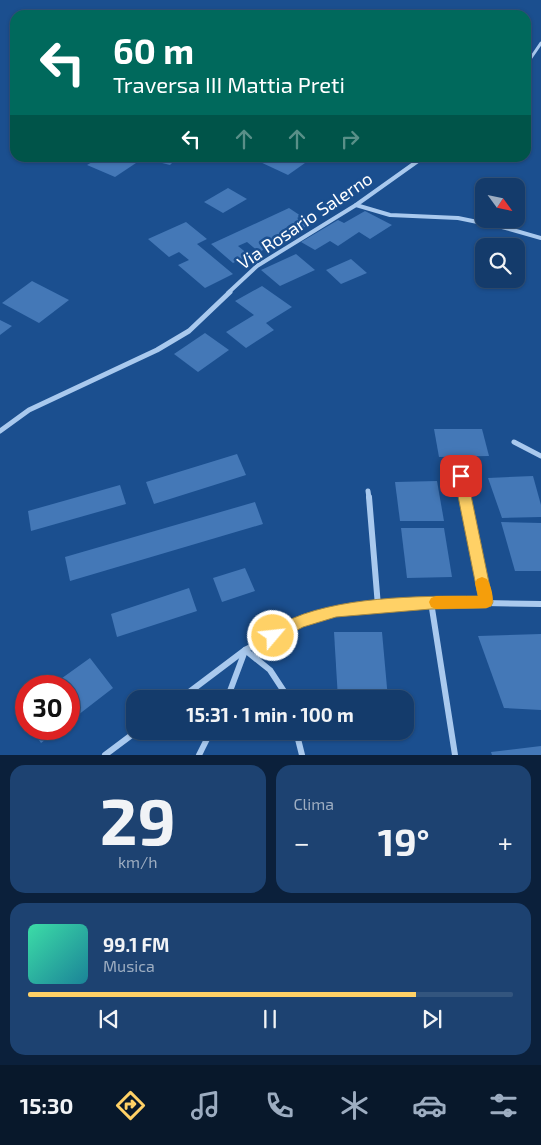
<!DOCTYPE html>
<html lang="it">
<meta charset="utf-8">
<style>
body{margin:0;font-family:"Exo 2",sans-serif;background:#1d4271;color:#f1f3f6;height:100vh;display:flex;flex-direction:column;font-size:19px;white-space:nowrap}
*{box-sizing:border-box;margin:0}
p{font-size:16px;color:#9dadc1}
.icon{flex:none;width:28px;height:28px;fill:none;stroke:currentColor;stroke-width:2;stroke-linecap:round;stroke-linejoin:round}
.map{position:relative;height:755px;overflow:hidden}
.side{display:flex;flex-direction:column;gap:10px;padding:10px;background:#0b203b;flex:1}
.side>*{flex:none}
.hud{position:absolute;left:10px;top:10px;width:521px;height:152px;border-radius:15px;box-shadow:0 1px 4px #0004,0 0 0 1px #33557e;background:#00695c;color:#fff;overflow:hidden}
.needle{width:32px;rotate:123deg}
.buttons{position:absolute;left:475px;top:178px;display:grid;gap:10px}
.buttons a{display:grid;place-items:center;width:50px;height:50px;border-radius:10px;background:#143b6b;box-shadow:0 1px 4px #0004,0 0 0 1px #33557e;font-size:25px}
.speed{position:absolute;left:15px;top:675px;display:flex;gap:10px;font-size:25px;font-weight:700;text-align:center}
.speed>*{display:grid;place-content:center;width:65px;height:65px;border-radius:50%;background:#143b6b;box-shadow:0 1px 4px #0004,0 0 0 1px #33557e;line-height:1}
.speed .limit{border:8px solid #d22;background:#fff;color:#111}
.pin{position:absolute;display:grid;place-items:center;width:42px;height:42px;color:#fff;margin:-21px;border-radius:10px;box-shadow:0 2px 8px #0006}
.me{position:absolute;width:55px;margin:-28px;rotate:62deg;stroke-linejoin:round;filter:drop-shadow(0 0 4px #0008)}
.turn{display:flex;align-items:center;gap:18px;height:105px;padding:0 20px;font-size:22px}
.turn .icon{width:65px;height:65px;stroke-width:2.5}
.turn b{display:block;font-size:35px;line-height:42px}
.lanes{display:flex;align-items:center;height:48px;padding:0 20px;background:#0003;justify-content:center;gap:25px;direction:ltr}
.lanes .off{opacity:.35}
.big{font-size:38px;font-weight:700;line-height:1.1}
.side .card{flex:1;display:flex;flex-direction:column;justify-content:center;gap:8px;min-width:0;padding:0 18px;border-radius:15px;background:#1d4271}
.side .dial{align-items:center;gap:0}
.dial b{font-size:65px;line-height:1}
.song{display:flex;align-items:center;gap:15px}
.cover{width:60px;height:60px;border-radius:8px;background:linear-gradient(135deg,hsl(160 70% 55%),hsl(190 70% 35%))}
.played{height:5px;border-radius:2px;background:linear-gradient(90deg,#ffd166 80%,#33557e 80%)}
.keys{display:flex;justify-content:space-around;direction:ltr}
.heat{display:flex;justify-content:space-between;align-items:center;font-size:28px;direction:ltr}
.side .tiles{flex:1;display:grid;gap:10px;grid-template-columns:1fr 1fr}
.card:last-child{grid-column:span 2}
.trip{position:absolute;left:126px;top:690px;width:288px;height:50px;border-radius:15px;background:#143b6b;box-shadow:0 1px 4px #0004,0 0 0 1px #33557e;font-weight:700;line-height:50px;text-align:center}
.tabs{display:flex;height:80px;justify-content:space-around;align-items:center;background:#08182b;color:#9dadc1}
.tabs .icon{width:35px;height:35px}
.tabs .active{color:#ffd166}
.tabs b{font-size:22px;color:#f1f3f6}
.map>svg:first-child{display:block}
</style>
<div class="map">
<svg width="541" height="755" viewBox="0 0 541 755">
<rect width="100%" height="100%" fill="#1b4f8f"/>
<g fill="#4478b7">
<path d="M99,158H123L136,163L115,177L87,165Z"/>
<path d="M163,158H177L170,165L158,162Z"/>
<path d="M263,158H293L305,163L288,175L258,161Z"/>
<path d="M228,188L247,199L223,213L204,202Z"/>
<path d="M289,208L301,216L297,218L307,226L291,233L293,235L259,252L247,242L238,246L249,255L233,263L211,244Z"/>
<path d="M365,211L392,225L370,239L359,232L338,246L330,241L315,250L301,242L338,220L344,223Z"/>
<path d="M186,222L207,239L197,244L233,274L205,288L178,265L189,260L179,252L169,257L148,239Z"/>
<path d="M296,254L315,270L280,286L261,270Z"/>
<path d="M351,259L367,273L341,284L326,270Z"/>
<path d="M32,281L69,300L39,323L2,303Z"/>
<path d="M262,286L292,307L266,323L274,330L246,348L226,332L254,315L235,301Z"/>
<path d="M0,320L12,326L0,335Z"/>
<path d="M205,333L229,350L198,372L174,354Z"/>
<path d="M434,429H482L489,456L439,457Z"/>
<path d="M237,454L246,475L154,504L146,482Z"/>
<path d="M533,476L541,505V517L502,518L488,478Z"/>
<path d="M437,481L444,521H400L395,482Z"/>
<path d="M120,485L126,504L31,531L28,511Z"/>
<path d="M255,502L263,524L70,581L65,557Z"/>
<path d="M501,522L541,523V571H515Z"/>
<path d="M401,528H444L452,577L407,578Z"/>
<path d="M245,568L255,591L222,602L213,578Z"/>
<path d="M189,588L197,611L117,637L111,614Z"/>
<path d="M334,632H382L388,699H338Z"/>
<path d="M541,634V710L504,708L478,636Z"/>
<path d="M90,658L113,688L69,722V686H51Z"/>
<path d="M32,729H59L41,743Z"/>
<path d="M541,746V755H492L491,752Z"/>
</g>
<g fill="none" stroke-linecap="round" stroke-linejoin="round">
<path stroke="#a9c9ee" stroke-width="3" d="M526,65L541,43"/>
<g stroke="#a9c9ee" stroke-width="4">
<path d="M356,205L390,215L458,218L502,227L541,238"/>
<path d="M228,293L257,266L356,205L422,158"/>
</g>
<g stroke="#a9c9ee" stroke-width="5">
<path d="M0,431L29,410L157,350L189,331L230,292"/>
<path d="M514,442L541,456"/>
<path d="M461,476L465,498"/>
<path d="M368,491L369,498"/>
</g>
<g stroke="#a9c9ee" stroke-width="6">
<path d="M369,497L378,606"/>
<path d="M465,497L486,602"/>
<path d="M431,602L455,755"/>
<path d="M245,650L270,670L289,699"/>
<path d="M180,699L245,650L300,621L336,611L431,602L541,604"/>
<path d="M227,699L245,651"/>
<path d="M296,731L302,755"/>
<path d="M105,755L137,731"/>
<path d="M199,755L211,731"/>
</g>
</g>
<path fill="#ffd166" stroke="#a68842" d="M461,471L465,472L467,476L493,602L491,606L486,608L431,609L336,617L303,627L273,643L268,641L265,636C269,629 277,626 283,623C334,596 420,596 478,596L454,476L456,472Z"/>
<path fill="#f59e0b" d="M482,577L487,579C491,586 495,599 491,606L486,608L436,609L431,607L429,602L431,598L436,596H478L475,583L477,579Z"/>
<g text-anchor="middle" stroke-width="5" stroke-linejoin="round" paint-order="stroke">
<g font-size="18" fill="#fff" stroke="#1b4f8f">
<text transform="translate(305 221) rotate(-34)" y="6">Via Rosario Salerno</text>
</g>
</g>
</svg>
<div class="buttons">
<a><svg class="needle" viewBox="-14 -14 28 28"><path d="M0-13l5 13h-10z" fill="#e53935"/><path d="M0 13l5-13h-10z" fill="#9dadc1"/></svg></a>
<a><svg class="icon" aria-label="search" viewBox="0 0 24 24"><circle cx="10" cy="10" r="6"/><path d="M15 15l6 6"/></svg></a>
</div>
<div class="speed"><div class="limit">30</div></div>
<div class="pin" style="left:461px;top:476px;background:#d93025"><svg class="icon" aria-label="arrive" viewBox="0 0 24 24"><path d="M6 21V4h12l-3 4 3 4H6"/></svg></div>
<svg class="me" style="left:273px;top:636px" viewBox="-20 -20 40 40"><circle r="17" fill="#ffd166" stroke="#fff" stroke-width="3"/><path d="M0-11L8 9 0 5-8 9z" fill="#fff"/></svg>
<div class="trip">15:31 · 1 min · 100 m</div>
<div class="hud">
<div class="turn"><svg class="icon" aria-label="left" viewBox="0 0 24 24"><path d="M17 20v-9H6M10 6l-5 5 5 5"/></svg><div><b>60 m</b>Traversa III Mattia Preti</div></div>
<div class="lanes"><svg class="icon" aria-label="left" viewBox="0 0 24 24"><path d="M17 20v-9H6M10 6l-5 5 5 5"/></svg><svg class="icon off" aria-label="ahead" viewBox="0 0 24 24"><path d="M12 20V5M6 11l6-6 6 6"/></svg><svg class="icon off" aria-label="ahead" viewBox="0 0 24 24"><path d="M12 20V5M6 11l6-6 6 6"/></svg><svg class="icon off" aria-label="right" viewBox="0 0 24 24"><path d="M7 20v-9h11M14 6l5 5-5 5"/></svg></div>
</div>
</div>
<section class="side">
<div class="tiles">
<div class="card dial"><b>29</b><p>km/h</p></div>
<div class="card"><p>Clima</p>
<div class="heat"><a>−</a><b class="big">19°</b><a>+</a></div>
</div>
<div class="card">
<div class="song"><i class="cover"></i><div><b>99.1 FM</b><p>Musica</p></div></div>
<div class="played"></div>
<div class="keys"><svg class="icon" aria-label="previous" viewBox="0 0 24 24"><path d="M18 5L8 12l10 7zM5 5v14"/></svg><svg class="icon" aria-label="pause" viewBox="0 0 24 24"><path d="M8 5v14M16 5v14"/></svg><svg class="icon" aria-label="next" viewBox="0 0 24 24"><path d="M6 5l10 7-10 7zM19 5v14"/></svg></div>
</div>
</div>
</section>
<nav class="tabs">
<b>15:30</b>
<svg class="icon active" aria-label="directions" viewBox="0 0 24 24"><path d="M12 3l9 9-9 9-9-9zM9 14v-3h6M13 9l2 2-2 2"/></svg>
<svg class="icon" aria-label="music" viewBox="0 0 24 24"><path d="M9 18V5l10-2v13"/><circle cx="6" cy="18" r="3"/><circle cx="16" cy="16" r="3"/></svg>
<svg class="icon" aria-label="phone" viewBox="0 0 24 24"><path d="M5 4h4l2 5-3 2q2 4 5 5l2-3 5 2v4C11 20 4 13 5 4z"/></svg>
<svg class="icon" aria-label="climate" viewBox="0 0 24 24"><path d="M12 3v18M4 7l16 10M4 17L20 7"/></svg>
<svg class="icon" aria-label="car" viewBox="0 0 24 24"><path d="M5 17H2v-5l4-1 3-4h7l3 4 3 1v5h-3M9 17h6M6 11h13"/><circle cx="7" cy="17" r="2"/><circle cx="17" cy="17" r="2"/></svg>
<svg class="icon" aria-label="filters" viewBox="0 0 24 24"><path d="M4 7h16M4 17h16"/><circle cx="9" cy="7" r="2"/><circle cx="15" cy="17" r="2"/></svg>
</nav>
